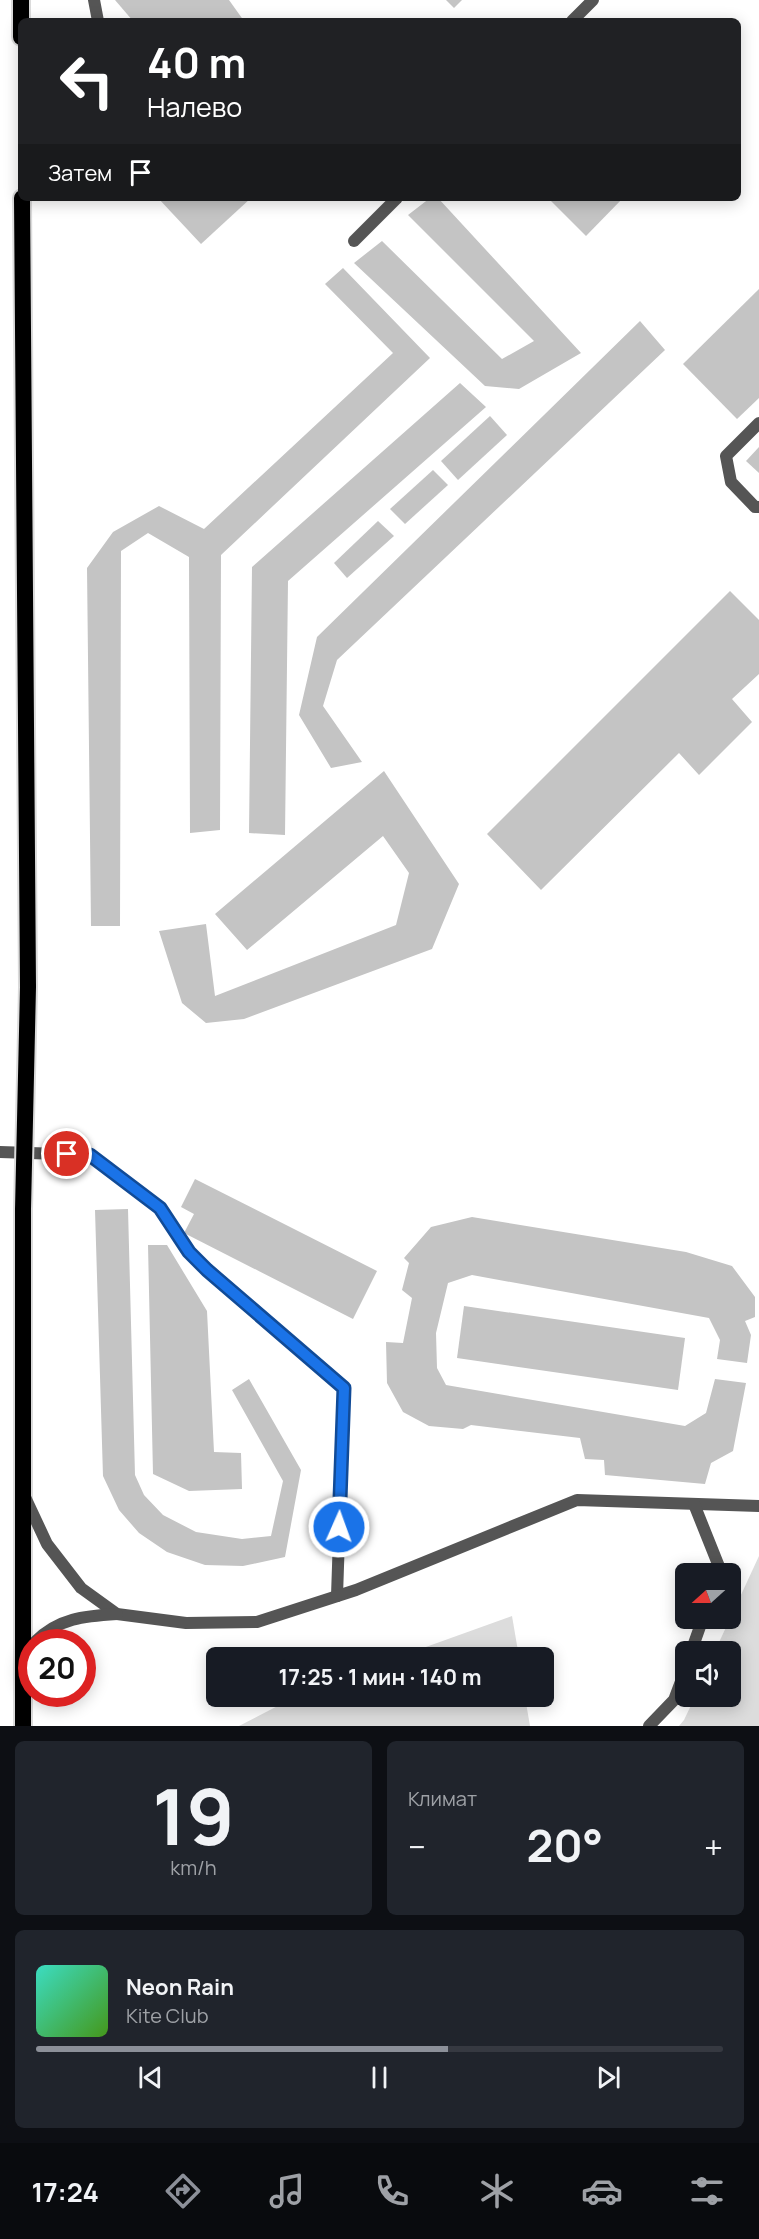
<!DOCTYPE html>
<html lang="ru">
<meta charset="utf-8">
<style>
body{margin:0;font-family:Manrope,sans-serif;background:#20242c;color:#f1f3f6;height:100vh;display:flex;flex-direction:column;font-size:22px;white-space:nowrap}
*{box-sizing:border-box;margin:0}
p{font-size:20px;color:#9ea1a6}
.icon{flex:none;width:33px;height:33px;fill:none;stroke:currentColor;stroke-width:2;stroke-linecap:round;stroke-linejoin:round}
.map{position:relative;height:1726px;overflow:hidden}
.details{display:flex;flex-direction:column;gap:15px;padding:15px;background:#0d0f14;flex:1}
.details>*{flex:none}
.banner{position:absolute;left:18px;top:18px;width:723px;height:183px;border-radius:9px;box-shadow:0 3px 15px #0003;background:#202124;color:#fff;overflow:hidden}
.needle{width:39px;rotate:249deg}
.controls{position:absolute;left:675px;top:1563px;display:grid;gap:12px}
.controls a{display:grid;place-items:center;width:66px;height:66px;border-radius:9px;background:#171b24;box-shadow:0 3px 15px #0003;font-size:30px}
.speed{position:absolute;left:18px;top:1629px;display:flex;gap:12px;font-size:30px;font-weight:700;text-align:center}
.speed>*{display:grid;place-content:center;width:78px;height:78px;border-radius:50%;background:#171b24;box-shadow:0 3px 15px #0003;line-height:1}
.speed .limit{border:9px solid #d22;background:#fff;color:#111}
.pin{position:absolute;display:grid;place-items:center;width:51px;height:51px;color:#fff;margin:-26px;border:3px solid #fff;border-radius:50%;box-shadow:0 2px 6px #0007}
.me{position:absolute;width:66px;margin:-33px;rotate:2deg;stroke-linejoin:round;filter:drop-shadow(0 0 4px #0008)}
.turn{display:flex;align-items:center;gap:21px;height:126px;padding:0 30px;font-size:27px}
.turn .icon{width:78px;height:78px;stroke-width:2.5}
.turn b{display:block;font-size:42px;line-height:51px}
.then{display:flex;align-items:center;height:57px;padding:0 30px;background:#0003;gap:12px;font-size:22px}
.big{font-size:45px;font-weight:700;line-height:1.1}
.details .widget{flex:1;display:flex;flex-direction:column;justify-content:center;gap:9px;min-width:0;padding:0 21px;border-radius:9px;background:#20242c}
.details .dial{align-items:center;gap:0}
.dial b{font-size:78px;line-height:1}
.song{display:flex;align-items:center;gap:18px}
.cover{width:72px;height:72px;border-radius:9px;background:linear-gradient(135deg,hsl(170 70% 55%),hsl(100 70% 35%))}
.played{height:6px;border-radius:3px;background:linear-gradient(90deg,#8c9099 60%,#363941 60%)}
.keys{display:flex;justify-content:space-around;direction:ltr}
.heat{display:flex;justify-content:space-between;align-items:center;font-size:33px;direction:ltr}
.details .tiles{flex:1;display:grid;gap:15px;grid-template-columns:1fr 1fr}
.widget:last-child{grid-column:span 2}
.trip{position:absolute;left:206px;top:1647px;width:348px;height:60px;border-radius:9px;background:#171b24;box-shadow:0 3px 15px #0003;font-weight:700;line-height:60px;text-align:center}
.menu{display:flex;height:96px;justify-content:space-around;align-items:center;background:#090b0e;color:#9ea1a6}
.menu .icon{width:42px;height:42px}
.menu .selected{color:#8c9099}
.menu b{font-size:27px;color:#f1f3f6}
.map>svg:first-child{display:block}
</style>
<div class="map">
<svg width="759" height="1726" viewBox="0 0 759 1726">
<rect width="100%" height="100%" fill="#fff"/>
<g fill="#dcdcdc">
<path d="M759,1556V1726H679L684,1720L695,1697L730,1696V1652L715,1651Z"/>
<path d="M512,1616L519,1657H398Z"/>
<path d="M295,1697H525L530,1726H239Z"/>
</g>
<g fill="#c4c4c4">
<path d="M115,0H229L244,21H133Z"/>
<path d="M446,0H462L454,8Z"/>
<path d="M158,198H251L201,244Z"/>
<path d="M430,198H438L581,353L519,389L485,386L354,263L382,241L502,359L534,341L408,215Z"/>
<path d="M548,198H623L586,236Z"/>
<path d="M343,268L430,358L221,555L220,830L190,833L189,557L148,533L121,551L120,926H91L87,568L113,532L159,506L204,529L393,353L325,284Z"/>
<path d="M759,289V398L737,419L683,364Z"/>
<path d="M640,321L665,350L337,660L323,706L362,762L331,768L299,715L317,637Z"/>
<path d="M460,383L486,407L288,581L285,835L249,833L252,567Z"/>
<path d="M490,416L507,435L458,480L441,461Z"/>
<path d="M759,447V473L746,461Z"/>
<path d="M433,470L448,485L405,524L390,509Z"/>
<path d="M378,521L394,536L347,578L334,563Z"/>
<path d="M730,591L759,620V674L732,699L752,722L699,775L679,753L541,890L487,834Z"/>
<path d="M384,771L459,884L432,949L244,1019L206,1023L182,1003L159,931L206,924L215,996L396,925L409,873L383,836L247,950L215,914Z"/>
<path d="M195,1179L377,1271L353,1319L184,1233L194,1214L181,1207Z"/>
<path d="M128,1209L135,1475L144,1495L163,1515L196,1532L242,1539L271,1536L283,1481L232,1390L249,1379L301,1470L285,1557L243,1566L205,1565L167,1552L139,1533L119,1510L103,1476L95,1210Z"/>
<path d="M472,1217L686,1252L732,1266L755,1297V1317L745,1321L751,1335L747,1363L717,1359L720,1340L709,1318L472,1275L448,1283L436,1333L437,1368L446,1385L685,1426L706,1413L715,1379L746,1383L733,1451L711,1463L705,1484L605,1475L604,1460L585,1459L580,1438L471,1425L463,1429L429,1426L403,1412L387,1383L386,1342L403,1343L412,1298L402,1290L409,1263L404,1258L431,1227Z"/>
<path d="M148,1245H167L207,1311L214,1452L241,1453L242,1489L189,1491L153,1474Z"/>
<path d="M464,1306L685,1338L678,1390L457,1358Z"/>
</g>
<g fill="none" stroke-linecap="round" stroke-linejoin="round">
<g stroke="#dbdbdb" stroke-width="20">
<g id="trunk">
<path d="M21,0V37"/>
<path d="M22,198L28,987"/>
<path d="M23,1726V1209"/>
</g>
</g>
<g stroke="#555" stroke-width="12">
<path d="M94,0L98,21"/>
<path d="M572,21L593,0"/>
<path d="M354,241L397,198"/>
<path d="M759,423L726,456L731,482L755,507H759"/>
<path d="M0,1152L90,1155L160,1208L189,1253L344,1388L337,1596"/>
</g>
<g stroke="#555" stroke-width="12">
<path d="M25,1497L47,1544L81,1588L117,1614L186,1623L257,1622L356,1590L577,1500L759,1506"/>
<path d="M694,1504L720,1569L719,1574"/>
<path d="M35,1642C58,1618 85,1616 117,1614"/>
<path d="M691,1652L703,1618"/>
<path d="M649,1726L674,1700L686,1668"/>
</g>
<use href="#trunk" stroke="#000" stroke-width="16"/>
<g stroke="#dbdbdb" stroke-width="20" stroke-linecap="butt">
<path id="trunk-bridge" d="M23,1209L28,987"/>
</g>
<use href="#trunk-bridge" stroke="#000" stroke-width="16"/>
</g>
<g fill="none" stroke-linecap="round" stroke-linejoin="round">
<g stroke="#114b97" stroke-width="15">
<path id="route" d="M67,1154L90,1155L160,1208L189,1252L207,1270L344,1388L339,1527"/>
</g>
<use href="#route" stroke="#1a73e8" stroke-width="10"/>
</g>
</svg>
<div class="controls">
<a><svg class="needle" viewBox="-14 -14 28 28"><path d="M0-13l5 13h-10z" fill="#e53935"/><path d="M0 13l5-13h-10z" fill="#9ea1a6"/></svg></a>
<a><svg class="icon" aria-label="sound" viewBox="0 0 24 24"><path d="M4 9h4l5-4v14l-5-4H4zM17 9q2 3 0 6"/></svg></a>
</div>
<div class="speed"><div class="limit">20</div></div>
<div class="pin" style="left:67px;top:1154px;background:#d93025"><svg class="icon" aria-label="arrive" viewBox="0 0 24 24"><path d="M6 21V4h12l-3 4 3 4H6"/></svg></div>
<svg class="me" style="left:339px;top:1527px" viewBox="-20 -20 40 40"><circle r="17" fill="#1a73e8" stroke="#fff" stroke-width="3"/><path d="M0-11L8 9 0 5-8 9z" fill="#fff"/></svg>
<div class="trip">17:25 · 1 мин · 140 m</div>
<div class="banner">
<div class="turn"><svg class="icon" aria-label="left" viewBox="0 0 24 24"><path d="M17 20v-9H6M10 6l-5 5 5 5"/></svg><div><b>40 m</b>Налево</div></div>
<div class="then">Затем<svg class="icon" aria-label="arrive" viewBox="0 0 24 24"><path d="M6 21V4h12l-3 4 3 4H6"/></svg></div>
</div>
</div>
<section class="details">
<div class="tiles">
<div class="widget dial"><b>19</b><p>km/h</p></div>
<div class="widget"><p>Климат</p>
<div class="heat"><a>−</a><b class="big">20°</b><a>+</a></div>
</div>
<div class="widget">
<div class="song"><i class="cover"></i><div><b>Neon Rain</b><p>Kite Club</p></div></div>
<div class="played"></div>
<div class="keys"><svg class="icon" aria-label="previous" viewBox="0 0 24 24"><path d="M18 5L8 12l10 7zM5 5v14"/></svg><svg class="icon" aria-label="pause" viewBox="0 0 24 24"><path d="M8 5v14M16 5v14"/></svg><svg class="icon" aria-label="next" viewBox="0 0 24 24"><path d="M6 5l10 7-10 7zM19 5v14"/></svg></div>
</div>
</div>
</section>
<nav class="menu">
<b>17:24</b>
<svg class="icon selected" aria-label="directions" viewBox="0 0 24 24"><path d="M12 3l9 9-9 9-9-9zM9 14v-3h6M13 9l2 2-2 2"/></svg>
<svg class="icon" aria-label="music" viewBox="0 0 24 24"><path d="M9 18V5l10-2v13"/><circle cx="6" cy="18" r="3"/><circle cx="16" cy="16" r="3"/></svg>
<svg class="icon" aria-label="phone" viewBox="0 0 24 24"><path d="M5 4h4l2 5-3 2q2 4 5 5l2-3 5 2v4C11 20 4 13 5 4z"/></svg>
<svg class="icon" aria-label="climate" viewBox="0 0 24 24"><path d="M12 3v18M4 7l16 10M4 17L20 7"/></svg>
<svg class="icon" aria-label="car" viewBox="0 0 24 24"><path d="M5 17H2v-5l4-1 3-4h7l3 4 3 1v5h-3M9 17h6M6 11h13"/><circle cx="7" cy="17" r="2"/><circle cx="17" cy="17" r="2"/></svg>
<svg class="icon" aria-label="filters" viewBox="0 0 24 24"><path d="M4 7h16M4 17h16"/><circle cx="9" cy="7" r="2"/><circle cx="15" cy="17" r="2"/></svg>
</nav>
